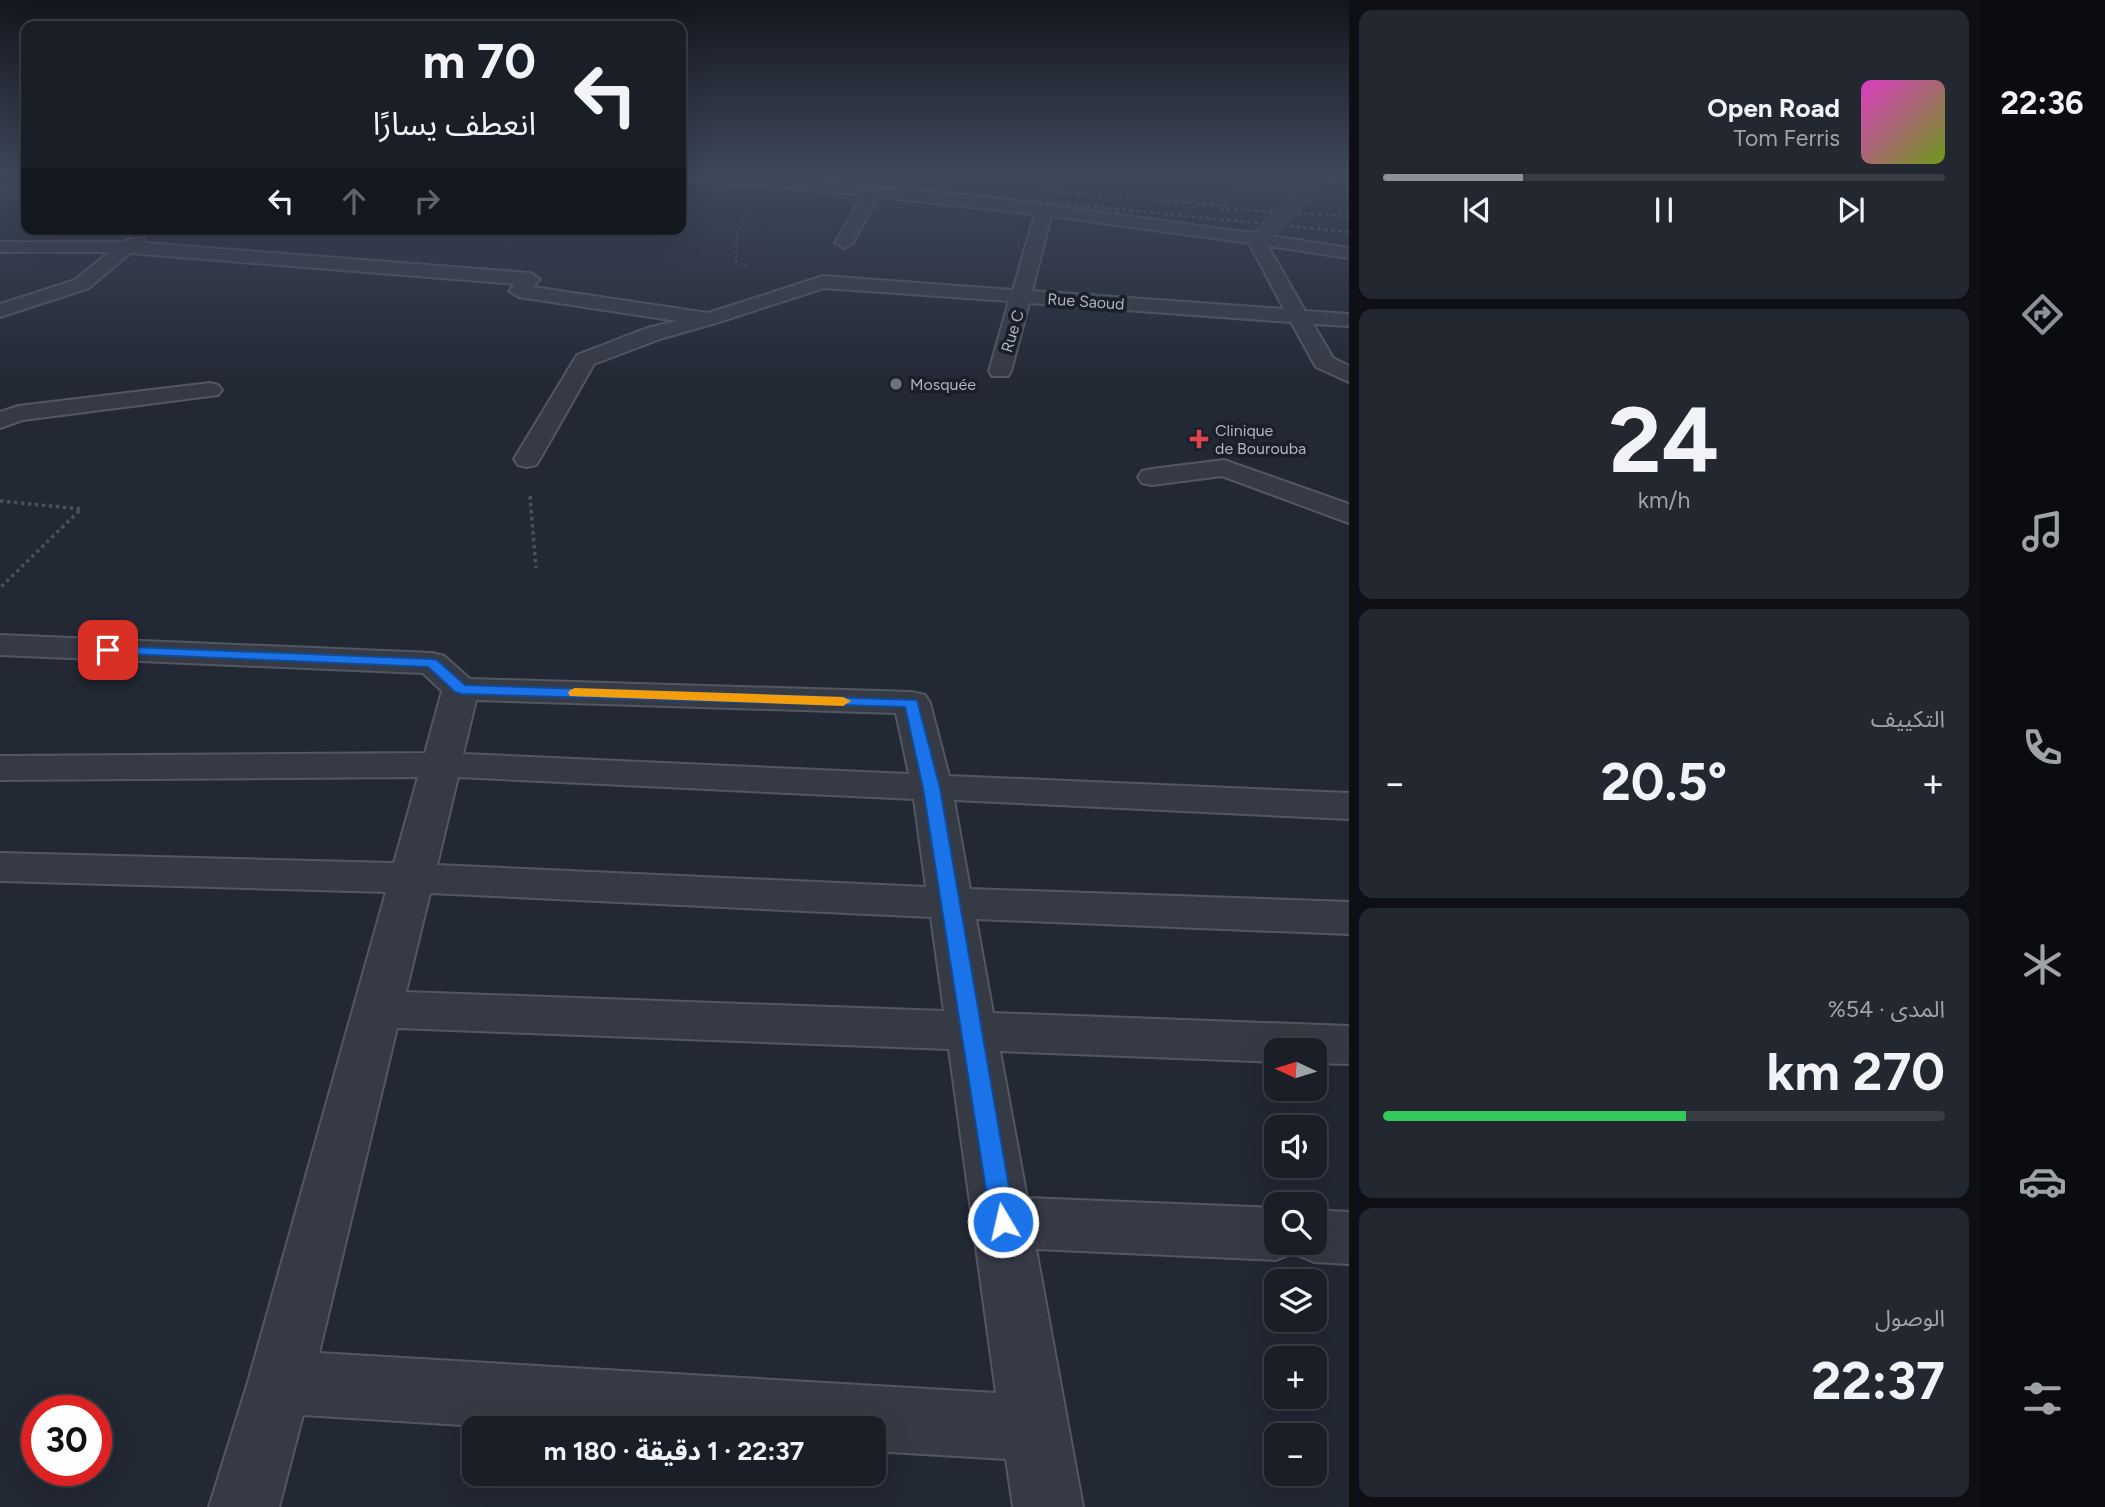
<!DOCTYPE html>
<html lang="ar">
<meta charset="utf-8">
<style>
body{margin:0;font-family:Figtree,"Noto Sans Arabic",sans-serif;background:#23272f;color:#f1f3f6;direction:rtl;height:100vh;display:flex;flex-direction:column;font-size:26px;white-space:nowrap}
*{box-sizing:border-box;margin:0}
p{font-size:23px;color:#9fa2a7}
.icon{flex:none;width:38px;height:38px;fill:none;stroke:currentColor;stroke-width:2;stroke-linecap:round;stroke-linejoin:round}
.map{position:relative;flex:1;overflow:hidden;direction:ltr}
.details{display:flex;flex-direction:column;gap:10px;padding:10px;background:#0e1015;width:630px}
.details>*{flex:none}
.hud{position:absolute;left:21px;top:21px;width:665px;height:214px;border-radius:14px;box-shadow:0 7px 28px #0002,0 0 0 2px #383c44;direction:rtl;background:#1a1e27;color:#f1f3f6;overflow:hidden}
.needle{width:46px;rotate:274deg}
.tools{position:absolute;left:1264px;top:1038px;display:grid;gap:14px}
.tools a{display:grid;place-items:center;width:63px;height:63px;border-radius:14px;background:#1a1e27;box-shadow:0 7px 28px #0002,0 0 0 2px #383c44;font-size:35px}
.speed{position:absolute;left:21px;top:1395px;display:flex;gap:14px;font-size:35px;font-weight:700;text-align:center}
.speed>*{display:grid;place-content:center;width:91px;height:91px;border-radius:50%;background:#1a1e27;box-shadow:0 7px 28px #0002,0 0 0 2px #383c44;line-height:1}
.speed .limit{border:10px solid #d22;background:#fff;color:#111}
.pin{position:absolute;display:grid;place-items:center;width:60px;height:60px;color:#fff;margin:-30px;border-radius:14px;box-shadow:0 4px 10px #0006}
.me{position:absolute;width:77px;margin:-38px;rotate:351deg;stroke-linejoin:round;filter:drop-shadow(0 0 5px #0008)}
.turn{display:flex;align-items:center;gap:24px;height:147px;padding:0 35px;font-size:32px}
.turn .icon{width:91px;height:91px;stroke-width:2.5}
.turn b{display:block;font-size:49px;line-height:60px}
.lanes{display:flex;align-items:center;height:66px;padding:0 35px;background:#0003;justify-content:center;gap:35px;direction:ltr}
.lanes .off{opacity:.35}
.big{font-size:52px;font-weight:700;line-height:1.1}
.details .tile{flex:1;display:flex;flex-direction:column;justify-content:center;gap:10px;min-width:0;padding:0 24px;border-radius:14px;background:#23272f}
.details .dial{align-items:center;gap:0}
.dial b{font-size:91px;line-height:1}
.song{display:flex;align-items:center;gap:21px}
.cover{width:84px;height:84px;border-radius:10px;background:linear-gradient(135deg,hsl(310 70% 55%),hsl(80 70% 35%))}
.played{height:7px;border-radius:4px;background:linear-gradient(90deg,#8c9099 25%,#383c44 25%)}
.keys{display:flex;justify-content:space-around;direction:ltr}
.heat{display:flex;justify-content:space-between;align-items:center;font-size:38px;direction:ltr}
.charge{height:10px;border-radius:5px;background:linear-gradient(90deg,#34c759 54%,#383c44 0)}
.trip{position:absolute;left:462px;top:1416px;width:424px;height:70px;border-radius:14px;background:#1a1e27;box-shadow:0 7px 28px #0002,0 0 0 2px #383c44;font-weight:700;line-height:70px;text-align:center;direction:rtl}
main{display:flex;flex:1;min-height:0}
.tab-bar{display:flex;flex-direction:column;width:126px;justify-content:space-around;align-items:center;background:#0a0c10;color:#9fa2a7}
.tab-bar .icon{width:49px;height:49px}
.tab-bar .selected{color:#8c9099}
.tab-bar b{font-size:32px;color:#f1f3f6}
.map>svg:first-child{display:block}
</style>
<main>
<nav class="tab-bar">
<b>22:36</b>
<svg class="icon selected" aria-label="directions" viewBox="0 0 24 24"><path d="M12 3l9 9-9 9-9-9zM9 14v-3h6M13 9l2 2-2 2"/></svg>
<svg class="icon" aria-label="music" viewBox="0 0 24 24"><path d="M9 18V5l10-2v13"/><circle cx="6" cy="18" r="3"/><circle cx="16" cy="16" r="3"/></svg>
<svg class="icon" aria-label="phone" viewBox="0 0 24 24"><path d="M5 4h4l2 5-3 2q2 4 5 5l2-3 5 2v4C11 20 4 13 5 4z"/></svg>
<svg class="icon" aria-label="climate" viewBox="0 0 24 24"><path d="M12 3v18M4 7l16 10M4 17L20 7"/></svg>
<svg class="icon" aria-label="car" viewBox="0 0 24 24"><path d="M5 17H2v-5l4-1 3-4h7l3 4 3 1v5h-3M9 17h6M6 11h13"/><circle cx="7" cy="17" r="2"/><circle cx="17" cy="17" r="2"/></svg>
<svg class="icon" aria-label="filters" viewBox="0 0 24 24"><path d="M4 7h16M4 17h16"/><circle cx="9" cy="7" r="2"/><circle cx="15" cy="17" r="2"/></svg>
</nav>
<section class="details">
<div class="tile">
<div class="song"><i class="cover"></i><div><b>Open Road</b><p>Tom Ferris</p></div></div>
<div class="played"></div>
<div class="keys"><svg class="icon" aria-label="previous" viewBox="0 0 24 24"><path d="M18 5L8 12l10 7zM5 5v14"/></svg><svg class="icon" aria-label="pause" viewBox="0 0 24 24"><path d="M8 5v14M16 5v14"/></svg><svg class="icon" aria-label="next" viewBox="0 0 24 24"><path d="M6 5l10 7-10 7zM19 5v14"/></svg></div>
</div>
<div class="tile dial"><b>24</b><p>km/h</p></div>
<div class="tile"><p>التكييف</p>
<div class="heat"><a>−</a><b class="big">20.5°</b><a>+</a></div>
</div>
<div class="tile"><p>المدى · 54%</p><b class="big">270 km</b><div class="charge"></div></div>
<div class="tile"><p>الوصول</p><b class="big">22:37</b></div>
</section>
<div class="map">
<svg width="1349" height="1507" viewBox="0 0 1349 1507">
<rect width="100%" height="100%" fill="#222834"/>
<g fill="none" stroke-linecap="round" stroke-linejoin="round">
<g stroke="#535762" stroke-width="4">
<g id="minor">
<path d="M681,175H733L980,196L1252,233L1268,225L1277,230L1271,236L1349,248V258L1268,246L1305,311L1349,314V326L1313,324L1333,358L1349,366V382L1316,367L1291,322L1029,303L1011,371L1008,376H992L989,371L1009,301L824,288L716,323L663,338L594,364L540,459L536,465L527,467L518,465L514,459L577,355L647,328L677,321L519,297L509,291L515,284L130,253L89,288L0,317V304L75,280L109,252H0V242H123L137,237L143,238L145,243L530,273L540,279L533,287L708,313L823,276L1013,290L1035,214L878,197L853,243L844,248L835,243L863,195L683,179ZM1051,216L1249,243L1284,309L1032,291Z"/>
<path d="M1315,175H1349V183L1322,179Z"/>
<rect x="0" y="187" width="26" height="10"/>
<path d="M210,383L218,385L222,390L218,395L23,420L0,428V412L18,406Z"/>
<path d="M1224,460L1349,504V523L1222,476L1152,485L1142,483L1138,477L1142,471L1152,469Z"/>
<path d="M0,635L432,653L444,656L470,679L912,692L925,695L930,703L949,776L1349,793V819L954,800L970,889L1349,902V934L976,919L993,1013L1349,1026V1064L1314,1063V1050H1276V1062L1000,1051L1027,1198L1276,1208V1242H1314V1210L1349,1212V1264L1314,1262L1293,1253L1276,1260L1036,1249L1083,1507H1013L1006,1459L873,1451V1428H512L303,1415L279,1507H209L248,1382L386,892L0,881V853L394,863L418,777L0,780V756L425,753L442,691L423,673L0,655ZM476,700L896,713L909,774L463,754ZM458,777L914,799L926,887L437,865ZM430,893L931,917L944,1011L406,992ZM397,1028L949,1049L996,1393L319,1353Z"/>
</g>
</g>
<path stroke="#465257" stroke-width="2" stroke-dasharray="2.5 2.5" stroke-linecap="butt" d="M747,213L737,232L736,261L749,268"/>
<g stroke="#465257" stroke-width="3.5" stroke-dasharray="3.5 3.5" stroke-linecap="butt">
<path d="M530,496L536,568"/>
<path d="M0,501L81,509L0,588"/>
</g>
<use href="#minor" fill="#353a45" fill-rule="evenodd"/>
<g stroke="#5a5f6d" stroke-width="2.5" stroke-dasharray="3.5 3.5" stroke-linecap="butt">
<path d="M767,175L1349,232"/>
<path d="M1042,191L1230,206"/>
<path d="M1220,209L1349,216"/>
</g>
<g stroke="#535762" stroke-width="18" stroke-linecap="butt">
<path id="minor-bridge" d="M1235,175L1289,182L1309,190L1268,230"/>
</g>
<use href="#minor-bridge" stroke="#353a45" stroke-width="17"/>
</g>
<linearGradient id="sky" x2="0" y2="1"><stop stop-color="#13161d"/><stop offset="0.45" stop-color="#3e485c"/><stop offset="1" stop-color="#3e485c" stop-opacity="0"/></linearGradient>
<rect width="1349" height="386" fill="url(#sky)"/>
<path fill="#1a73e8" stroke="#114b97" stroke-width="2" d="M108,646L432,659L437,660L465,685L917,700L940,788L1015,1222L1011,1230L1003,1233L994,1230L991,1222L923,788L905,707L461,694L455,692L428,667L103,653L101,650Z"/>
<path fill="#f59e0b" d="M575,688L843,697L851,701L843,706L570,696L568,693L570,690Z"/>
<circle fill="#6b7280" stroke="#1b1f29" stroke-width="2.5" cx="896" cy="384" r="7"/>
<path fill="#e0444e" stroke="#1b1f29" stroke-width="2.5" d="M1195.5 428.5h7v7h7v7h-7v7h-7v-7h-7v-7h7z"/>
<g text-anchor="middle" stroke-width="7" stroke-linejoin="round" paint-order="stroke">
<g font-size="16" fill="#b0b4c1" stroke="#1b1f29">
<text transform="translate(1086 301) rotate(4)" y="6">Rue Saoud</text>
<text transform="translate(1012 331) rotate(-73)" y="6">Rue C</text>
</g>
<g font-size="16" fill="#b0b4c1" stroke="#1b1f29" text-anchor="start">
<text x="910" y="390">Mosquée</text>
<text x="1215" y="436">Clinique<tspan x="1215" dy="18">de Bourouba</tspan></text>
</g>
</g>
</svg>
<div class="tools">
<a><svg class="needle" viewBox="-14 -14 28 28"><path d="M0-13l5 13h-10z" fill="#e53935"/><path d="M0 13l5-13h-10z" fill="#9fa2a7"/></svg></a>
<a><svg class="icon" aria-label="sound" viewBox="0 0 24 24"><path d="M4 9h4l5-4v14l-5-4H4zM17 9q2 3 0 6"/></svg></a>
<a><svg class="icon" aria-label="search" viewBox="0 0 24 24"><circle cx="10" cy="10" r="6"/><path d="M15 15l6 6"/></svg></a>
<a><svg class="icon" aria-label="layers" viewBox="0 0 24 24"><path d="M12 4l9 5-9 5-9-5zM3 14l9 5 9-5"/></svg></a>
<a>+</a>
<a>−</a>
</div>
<div class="speed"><div class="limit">30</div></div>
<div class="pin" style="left:108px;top:650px;background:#d93025"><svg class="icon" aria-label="arrive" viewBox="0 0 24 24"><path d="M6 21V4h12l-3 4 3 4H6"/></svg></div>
<svg class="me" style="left:1003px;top:1222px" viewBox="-20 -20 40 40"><circle r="17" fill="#1a73e8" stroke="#fff" stroke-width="3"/><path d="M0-11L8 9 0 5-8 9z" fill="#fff"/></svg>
<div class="trip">22:37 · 1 دقيقة · 180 m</div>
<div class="hud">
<div class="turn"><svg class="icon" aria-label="left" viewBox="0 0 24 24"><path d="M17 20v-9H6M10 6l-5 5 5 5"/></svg><div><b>70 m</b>انعطف يسارًا</div></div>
<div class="lanes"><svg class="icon" aria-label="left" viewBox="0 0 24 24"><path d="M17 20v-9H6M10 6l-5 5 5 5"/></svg><svg class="icon off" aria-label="ahead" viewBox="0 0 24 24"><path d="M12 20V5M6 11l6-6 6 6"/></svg><svg class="icon off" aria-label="right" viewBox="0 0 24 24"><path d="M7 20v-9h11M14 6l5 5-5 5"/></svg></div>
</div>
</div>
</main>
